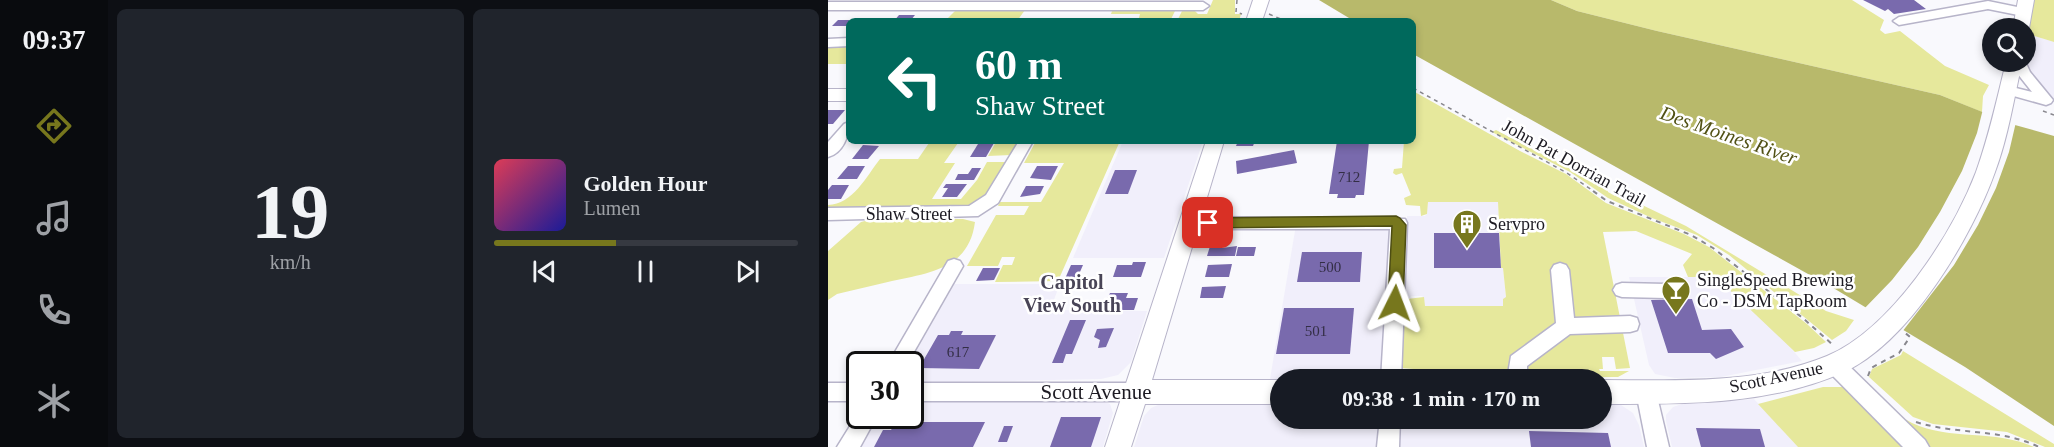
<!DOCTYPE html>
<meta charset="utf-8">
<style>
body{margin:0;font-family:"Times New Roman",serif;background:#20242c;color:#f1f3f6;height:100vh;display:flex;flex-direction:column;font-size:22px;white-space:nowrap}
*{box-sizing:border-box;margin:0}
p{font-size:20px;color:#9ea1a6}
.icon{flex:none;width:33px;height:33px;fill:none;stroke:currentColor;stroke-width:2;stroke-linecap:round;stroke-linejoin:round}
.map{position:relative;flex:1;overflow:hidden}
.sheet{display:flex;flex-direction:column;gap:9px;padding:9px;background:#0d0f14;width:720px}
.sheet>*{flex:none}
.banner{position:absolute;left:18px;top:18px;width:570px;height:126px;border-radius:9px;box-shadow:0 3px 9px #0003;background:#00695c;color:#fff;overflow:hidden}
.buttons{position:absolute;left:1154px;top:18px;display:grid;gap:12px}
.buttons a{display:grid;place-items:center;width:54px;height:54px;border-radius:50%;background:#171b24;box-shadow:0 3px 9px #0003;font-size:30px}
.speed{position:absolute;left:18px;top:351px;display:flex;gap:12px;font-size:30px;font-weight:700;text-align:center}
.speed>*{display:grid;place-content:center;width:78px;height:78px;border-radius:50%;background:#171b24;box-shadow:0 3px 9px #0003;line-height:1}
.speed .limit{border:3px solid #111;border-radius:9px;background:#fff;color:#111}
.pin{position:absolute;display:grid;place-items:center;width:51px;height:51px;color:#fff;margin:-26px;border-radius:12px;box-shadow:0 3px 9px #0006}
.me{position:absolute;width:66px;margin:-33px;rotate:3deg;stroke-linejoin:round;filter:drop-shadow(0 0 4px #0008)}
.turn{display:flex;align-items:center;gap:21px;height:126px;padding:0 30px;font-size:27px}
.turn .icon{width:78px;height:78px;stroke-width:2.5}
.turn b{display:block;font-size:42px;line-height:51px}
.sheet .card{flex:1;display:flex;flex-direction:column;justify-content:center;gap:9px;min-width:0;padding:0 21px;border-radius:9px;background:#20242c}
.sheet .dial{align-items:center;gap:0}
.dial b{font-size:78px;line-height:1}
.song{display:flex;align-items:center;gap:18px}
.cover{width:72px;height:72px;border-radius:9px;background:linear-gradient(135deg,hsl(350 70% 55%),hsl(240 70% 35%))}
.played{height:6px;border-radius:3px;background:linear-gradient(90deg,#77771d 40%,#363941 40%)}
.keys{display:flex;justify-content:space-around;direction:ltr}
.sheet .tiles{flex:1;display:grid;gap:9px;grid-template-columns:repeat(2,1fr)}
.trip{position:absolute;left:442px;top:369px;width:342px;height:60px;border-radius:30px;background:#171b24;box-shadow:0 3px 9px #0003;font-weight:700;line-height:60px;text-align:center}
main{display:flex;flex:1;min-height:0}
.menu{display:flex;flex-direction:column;width:108px;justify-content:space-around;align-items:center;background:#090b0e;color:#9ea1a6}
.menu .icon{width:42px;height:42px}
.menu .selected{color:#77771d}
.menu b{font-size:27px;color:#f1f3f6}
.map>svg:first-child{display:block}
</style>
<main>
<nav class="menu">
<b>09:37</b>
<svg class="icon selected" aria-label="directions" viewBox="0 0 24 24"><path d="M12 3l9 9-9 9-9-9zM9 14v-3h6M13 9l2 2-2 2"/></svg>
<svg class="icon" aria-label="music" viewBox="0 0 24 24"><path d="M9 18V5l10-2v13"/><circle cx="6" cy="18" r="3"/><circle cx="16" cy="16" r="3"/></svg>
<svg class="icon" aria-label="phone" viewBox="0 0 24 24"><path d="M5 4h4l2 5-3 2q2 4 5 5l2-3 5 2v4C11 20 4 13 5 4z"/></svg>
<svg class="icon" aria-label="climate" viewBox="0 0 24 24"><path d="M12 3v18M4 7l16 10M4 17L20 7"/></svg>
</nav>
<section class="sheet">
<div class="tiles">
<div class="card dial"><b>19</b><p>km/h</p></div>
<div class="card">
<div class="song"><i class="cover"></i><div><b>Golden Hour</b><p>Lumen</p></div></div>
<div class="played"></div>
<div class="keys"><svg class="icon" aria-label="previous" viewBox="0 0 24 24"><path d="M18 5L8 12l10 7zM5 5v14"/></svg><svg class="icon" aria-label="pause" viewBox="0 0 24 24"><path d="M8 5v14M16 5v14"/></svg><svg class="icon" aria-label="next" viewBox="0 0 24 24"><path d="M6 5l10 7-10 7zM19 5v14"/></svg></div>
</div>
</div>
</section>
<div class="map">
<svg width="1226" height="447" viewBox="0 0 1226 447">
<rect width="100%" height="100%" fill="#f9f9fd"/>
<g fill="#f1effb">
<path d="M1200,34L1226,42V102L1211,89L1199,69Z"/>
<path d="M295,141H375L336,258H245Z"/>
<path d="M600,202H670L673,267L675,268L678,298L675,306H596V298L594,296H583L576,304L579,216H597L599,214Z"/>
<path d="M468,225L559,227L564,232L556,368L551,374L524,379H442Z"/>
<path d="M801,277H888L956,340L974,361L893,377L847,378L827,374L821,365Z"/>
<path d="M122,284H232L222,310L319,311L303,362L290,375L273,379L83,383L82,364H77Z"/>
<path d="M926,399L970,447H844L838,421V415L845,407L854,404Z"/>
<path d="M83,401H274L282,404L285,413L275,447H31L48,416H82Z"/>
<path d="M453,404V418H553L551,447H306L316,416L323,408L330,405Z"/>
<path d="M774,404L793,405L805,413L811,425L816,447H568L570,419L774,418Z"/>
</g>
<g fill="#e6e89c">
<path d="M385,0H407V14H413L411,21H349L355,9H365L370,14H379Z"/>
<path d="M723,0H1024L1056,20L1052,30L1057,34L1072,31L1117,66L1161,85L1155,96L1154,112L1112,95L829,31L749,11Z"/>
<path d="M1206,0H1226V42L1200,34Z"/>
<path d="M133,10H197L189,21H117L127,11Z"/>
<path d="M284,11H347L342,21H310L312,14H283Z"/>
<path d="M21,34V64H0V42H13Z"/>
<path d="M585,91L692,151L738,174L778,203L856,234L881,247L979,324L998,342L986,348L967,352L888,277H860L855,265L864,254L808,231L775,232L802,368L788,369L786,357H774L775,369H771L772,371H801L790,377L587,378V372H598L599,370L572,368L576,304L579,299L596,297L597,306H675V299L678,297L675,268H673L670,202H600L599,214L593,216L592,206L578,205L576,198L583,195L574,173L568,175L565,173L566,169L574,168L576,141H585Z"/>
<path d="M668,130L779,188L780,192L787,196V192L858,226L998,311L1026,320L1018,331L1004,340L901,255L869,235L824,218L780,198L742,172L664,132Z"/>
<path d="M78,141L130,143L116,163H127L104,199H133L149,180L159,162H179L155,200L147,206L0,208V205C25,204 38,177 52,159H90L101,143Z"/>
<path d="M139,141H191L183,155L160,156L168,142Z"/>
<path d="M208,141H292L230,281L167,282L175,265H184L187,257H174L170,266H139L168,215H196L201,206H170L172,202H213L236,163H196Z"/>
<path d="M45,219H135L147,222C141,269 101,273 64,281C46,285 27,290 9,294L0,300V251L33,222Z"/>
<path d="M1075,351L1226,444V447H1217L1179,432L1105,424L1085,417L1041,377L1044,369L1073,355Z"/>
<path d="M1037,380C1051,395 1066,414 1084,423C1122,441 1167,429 1206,447H1099L1033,382Z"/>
<path d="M995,387H1020L1080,447H970L930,404Z"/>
</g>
<path fill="#b8b96b" d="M491,0H723L749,11L829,31L1112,95L1187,125L1226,136V426L1137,367L1007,289L585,54V21H526Z"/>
<path fill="#f9f9fd" d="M1155,109L1188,122L1181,152L1168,188L1150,225L1126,265L1074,332L1034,311L1064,280L1090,247L1112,212L1134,171L1149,133Z"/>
<g fill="#796aad">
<path d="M1035,0H1086L1098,9L1066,14L1060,9L1057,11Z"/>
<path d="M71,15H87L83,20L66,21Z"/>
<path d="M10,20H21V26H4Z"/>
<path d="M0,110H17L5,124H0Z"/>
<path d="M410,141H427L425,146H408Z"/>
<path d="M509,141H541L536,195H528L527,198H509L510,194H501Z"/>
<path d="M166,143L158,157H142L150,144Z"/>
<path d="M35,145L51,146L40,159H24Z"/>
<path d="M466,150L469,163L409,174L408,161Z"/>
<path d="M20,166H37L29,179H9Z"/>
<path d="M209,166H230L223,180L202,178Z"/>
<path d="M144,168H153L146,180H127L130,174H140Z"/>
<path d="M287,170H309L300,194H277Z"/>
<path d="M118,184H139L129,197H114L120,188H115Z"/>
<path d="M4,185H21L13,199H0V190Z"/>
<path d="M198,186H216L212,194L192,197Z"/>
<path d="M606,233H671L673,268H606Z"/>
<path d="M395,242L394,248L409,246L407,256H379L383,243Z"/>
<path d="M410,247H428L426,256H408Z"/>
<path d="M474,252H534L532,282H469Z"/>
<path d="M305,262H318L313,277H285L289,265H304Z"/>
<path d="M404,264L401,277H377L380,265Z"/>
<path d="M243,265H255L248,281H236Z"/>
<path d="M155,268H172L166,280L148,281Z"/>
<path d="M398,286L395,298H372L374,287Z"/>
<path d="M282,293H300L298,298H310L306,310H282L284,306H276Z"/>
<path d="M864,299L874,330L903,329L916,347L888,359L882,353H840L823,300Z"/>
<path d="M456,308H526L522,354H448Z"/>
<path d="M242,320H258L244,354H238L235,363H224Z"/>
<path d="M286,328L278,347L270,348L272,340L266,337L269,329Z"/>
<path d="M123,331H135L133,335H168L151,369L91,368L110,335H121Z"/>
<path d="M233,417H273L263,447H222Z"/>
<path d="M68,422H157L145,447H46L55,430H63Z"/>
<path d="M176,426H185L179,442H170Z"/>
<path d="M868,428L932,429L937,447H873Z"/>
<path d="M701,431L780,433L783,447H703Z"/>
</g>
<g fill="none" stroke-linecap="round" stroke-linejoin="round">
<g stroke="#b7b4c9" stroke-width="3">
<g id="minor">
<path d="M1160,1L1199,9L1201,12L1195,16L1160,9L1071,25L1065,21L1071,17Z"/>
<path d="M0,2H375L381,6L375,10H0Z"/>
<path d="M21,38V46L0,47V39Z"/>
<path d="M1197,61L1202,72L1225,100L1223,103L1218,105L1175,93L1173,90L1180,86L1204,92L1189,73L1184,62Z"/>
<path d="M21,122C21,136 15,153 0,157V142L16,124Z"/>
<path d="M191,141H205L170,203L150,216L0,220V208L141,206L158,195Z"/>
<path d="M360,217L577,219L579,223L573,380H553L562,229H360L354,227L352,223L354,219Z"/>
<path d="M126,259L132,261L135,266L79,364H60L120,261Z"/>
<path d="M732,263L738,265L741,270L746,318L802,316L809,318L811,324L809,330L802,332L742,334L699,366V380H679L683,356L728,323L723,270L726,265Z"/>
<path d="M794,283L838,284L844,286L847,291L844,296L838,298L794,297L788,295L785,290L788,285Z"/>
<path d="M1006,355L1013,358L1097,440L1101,447H1075L999,370L996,364L999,358Z"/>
<rect x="0" y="383" width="32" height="18"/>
<path d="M82,383H307L314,385L317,392L314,399L307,401H82Z"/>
<path d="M818,383L825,385L828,392L841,447H819L808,392L811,385Z"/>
<path d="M32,410V416H49L32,447H9Z"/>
<path d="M552,418H572L571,447H549Z"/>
</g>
</g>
<g stroke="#b7b4c9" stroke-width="2">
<g id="major">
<path d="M425,0H441L434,21H418Z"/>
<path d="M1190,0H1206L1201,28L1197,32V28H1185Z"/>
<path d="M1178,62H1194C1186,99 1180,137 1167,172C1144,237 1081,343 1016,372C940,406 856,404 774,404V380C848,380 929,385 999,356C1063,329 1124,235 1148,172C1161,136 1169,99 1178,62Z"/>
<rect x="0" y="89" width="21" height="12"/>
<path d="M378,141H396L324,380H453V404H317L303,447H277Z"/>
</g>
</g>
<g stroke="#88878d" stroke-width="1.5" stroke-dasharray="4 4" stroke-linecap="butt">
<path d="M409,0L408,12L414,14"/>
<path d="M441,14L457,21"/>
<path d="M585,88L739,173L767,192"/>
<path d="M1215,111L1226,115"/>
</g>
<g stroke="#88878d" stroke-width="2" stroke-dasharray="5 5" stroke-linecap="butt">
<path d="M765,191L779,201L863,235L885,248L976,319L1005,345"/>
<path d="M1040,376L1043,368L1071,353L1082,337L1076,332"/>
<path d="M1088,422C1129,435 1172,428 1211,447"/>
</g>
<use href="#minor" fill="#fff" fill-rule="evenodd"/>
<use href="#major" fill="#fff" fill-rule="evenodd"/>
</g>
<path fill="#77771d" stroke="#4d4d13" stroke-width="1.5" d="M568,216L572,218L578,225L575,303L572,308L567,310L562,308L560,303L564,226L380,228L373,223L380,218Z"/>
<defs>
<g id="building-pin" transform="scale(1.5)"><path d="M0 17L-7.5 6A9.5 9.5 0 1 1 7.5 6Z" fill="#77771d" stroke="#fff"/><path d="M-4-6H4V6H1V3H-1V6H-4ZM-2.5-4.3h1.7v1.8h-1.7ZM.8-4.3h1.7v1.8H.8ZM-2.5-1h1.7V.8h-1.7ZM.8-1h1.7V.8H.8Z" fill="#fff"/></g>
<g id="bar-pin" transform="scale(1.5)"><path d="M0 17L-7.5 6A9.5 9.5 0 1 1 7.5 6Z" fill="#77771d" stroke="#fff"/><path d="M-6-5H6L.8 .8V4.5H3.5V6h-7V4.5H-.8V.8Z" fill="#fff"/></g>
</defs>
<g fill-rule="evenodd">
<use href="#building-pin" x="639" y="224"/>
<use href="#bar-pin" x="848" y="290"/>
</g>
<g text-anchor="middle" stroke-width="5" stroke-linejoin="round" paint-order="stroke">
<g font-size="15" fill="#332e45">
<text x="521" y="182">712</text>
<text x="502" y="272">500</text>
<text x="488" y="336">501</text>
<text x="130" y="357">617</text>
</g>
<g font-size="18" fill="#1c1a22" stroke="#fff">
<text transform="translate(746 163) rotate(29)" y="6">John Pat Dorrian Trail</text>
<text x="81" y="220">Shaw Street</text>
<text transform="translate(948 377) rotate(-12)" y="6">Scott Avenue</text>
</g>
<g font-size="18" fill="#1c1a22" stroke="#fff" text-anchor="start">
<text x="660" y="230">Servpro</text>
<text x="869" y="286">SingleSpeed Brewing<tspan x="869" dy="21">Co - DSM TapRoom</tspan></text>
</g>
<g font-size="20" font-style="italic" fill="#515115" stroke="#fff">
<text transform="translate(901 135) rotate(19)" y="7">Des Moines River</text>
</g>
<g font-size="20" font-weight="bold" fill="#494557" stroke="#fff">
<text x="244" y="289">Capitol<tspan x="244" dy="23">View South</tspan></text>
</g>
<g font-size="21" fill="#1c1a22" stroke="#fff">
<text x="268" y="399">Scott Avenue</text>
</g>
</g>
</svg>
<div class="buttons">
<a><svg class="icon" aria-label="search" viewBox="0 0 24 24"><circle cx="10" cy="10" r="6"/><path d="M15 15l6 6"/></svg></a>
</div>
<div class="speed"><div class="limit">30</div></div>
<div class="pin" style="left:380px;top:223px;background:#d93025"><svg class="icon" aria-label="arrive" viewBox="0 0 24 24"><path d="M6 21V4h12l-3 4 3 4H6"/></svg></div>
<svg class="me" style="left:567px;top:303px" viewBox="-20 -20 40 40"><path d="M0-17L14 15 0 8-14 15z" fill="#77771d" stroke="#fff" stroke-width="4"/></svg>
<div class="trip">09:38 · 1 min · 170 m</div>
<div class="banner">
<div class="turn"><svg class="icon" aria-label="left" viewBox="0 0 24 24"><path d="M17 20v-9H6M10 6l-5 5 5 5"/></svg><div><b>60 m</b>Shaw Street</div></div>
</div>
</div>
</main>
